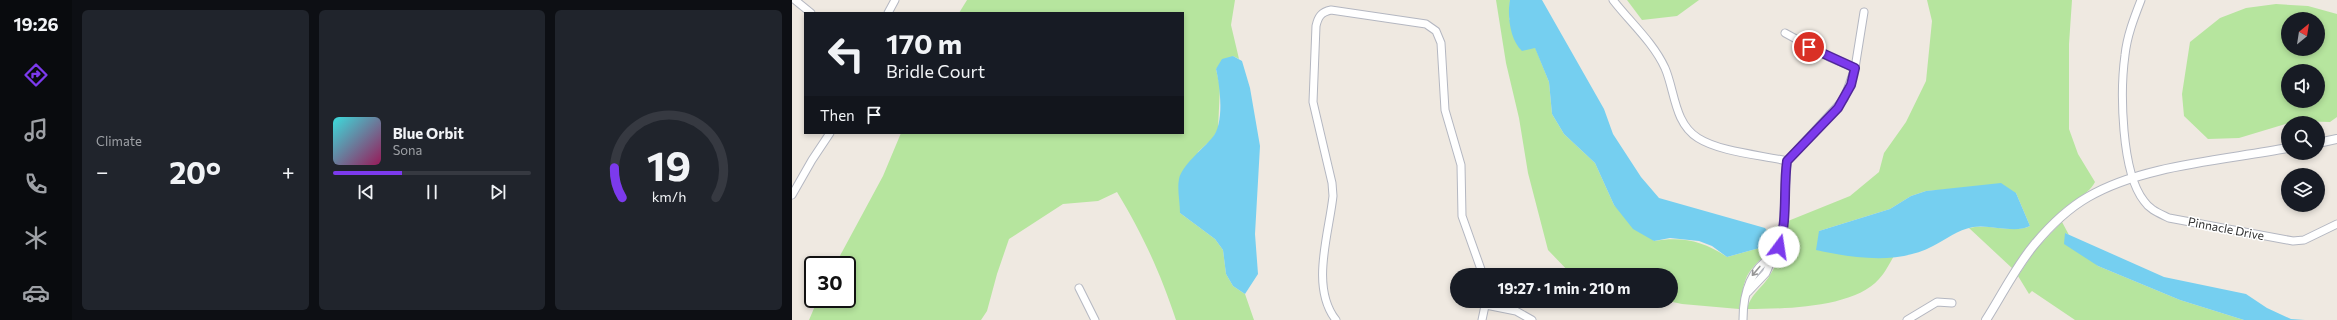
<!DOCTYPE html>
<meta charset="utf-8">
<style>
body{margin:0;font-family:Commissioner,sans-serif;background:#20242c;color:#f1f3f6;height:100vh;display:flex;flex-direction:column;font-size:15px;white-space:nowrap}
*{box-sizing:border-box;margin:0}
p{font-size:13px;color:#9ea1a6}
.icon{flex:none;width:22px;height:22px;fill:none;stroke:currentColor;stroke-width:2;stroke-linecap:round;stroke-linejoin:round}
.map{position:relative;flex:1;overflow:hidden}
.sheet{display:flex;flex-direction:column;gap:10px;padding:10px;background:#0d0f14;width:720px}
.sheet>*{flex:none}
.top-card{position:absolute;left:12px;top:12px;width:380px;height:122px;border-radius:0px;box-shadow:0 2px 6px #0003;background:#171b24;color:#f1f3f6;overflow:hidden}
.needle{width:26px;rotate:30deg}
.buttons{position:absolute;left:1489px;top:12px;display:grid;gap:8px}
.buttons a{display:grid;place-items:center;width:44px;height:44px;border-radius:50%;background:#171b24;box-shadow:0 2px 6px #0003;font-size:20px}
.speed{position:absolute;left:12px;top:256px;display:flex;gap:8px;font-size:20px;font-weight:700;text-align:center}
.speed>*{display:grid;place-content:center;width:52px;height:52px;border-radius:50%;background:#171b24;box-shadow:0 2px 6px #0003;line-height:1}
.speed .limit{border:2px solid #111;border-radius:6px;background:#fff;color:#111}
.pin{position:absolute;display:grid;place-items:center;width:34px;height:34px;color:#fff;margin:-17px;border:2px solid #fff;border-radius:50%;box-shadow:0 1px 4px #0007}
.me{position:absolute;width:44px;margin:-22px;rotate:14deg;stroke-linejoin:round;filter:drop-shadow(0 0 3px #0008)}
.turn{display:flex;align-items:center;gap:14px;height:84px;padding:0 16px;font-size:18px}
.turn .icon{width:52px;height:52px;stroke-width:2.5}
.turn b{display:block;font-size:28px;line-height:34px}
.then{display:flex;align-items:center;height:38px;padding:0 16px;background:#0003;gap:8px;font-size:15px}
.big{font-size:30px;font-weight:700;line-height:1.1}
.sheet .card{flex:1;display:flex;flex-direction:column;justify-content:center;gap:6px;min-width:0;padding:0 14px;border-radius:6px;background:#20242c}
.sheet .dial{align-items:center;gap:0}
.dial svg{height:104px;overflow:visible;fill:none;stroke:#363941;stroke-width:7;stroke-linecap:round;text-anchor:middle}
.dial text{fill:#f1f3f6;stroke:none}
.song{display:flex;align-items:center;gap:12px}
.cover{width:48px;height:48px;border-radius:6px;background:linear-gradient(135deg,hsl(180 70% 55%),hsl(330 70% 35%))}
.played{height:4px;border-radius:2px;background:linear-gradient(90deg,#7c3aed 35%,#363941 35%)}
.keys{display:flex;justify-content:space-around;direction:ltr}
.heat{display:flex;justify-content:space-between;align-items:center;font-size:22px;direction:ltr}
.sheet .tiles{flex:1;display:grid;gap:10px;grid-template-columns:repeat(3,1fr)}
.trip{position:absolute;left:658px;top:268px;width:228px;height:40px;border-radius:20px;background:#171b24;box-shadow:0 2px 6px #0003;font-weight:700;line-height:40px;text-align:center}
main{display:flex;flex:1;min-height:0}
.menu{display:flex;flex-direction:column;width:72px;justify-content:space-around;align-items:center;background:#090b0e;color:#9ea1a6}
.menu .icon{width:28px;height:28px}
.menu .current{color:#7c3aed}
.menu b{font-size:18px;color:#f1f3f6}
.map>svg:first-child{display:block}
</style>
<main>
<nav class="menu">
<b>19:26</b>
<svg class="icon current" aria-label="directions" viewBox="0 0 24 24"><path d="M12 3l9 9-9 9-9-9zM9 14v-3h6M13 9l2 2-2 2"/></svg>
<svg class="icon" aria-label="music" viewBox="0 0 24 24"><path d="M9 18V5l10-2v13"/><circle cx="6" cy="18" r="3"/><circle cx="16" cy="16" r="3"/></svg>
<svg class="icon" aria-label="phone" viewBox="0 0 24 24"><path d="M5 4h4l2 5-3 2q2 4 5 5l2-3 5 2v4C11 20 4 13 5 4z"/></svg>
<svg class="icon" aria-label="climate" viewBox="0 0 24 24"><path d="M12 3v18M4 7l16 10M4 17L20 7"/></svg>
<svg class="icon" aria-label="car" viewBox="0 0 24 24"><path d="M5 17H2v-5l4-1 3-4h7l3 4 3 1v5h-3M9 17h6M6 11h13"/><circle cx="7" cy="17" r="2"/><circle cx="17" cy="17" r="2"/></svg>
</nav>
<section class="sheet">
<div class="tiles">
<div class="card"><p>Climate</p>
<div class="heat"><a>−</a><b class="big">20°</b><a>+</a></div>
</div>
<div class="card">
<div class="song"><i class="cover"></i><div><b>Blue Orbit</b><p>Sona</p></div></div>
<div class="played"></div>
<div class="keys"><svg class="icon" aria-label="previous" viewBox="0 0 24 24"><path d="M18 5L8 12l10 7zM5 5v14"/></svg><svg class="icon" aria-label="pause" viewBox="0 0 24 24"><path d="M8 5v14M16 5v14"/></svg><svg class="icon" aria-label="next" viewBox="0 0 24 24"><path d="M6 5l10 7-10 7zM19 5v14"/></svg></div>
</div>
<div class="card dial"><svg viewBox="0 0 100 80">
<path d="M14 69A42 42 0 1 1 86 69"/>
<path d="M14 69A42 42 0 0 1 8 46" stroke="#7c3aed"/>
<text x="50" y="56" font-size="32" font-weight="700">19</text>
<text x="50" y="72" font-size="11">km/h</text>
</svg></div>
</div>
</section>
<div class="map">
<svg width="1545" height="320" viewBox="0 0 1545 320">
<rect width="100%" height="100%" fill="#efe9e1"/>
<g fill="#b6e59e" fill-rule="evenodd">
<path d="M175,0H443L439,25L447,59L441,56L424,69L428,87L426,129L421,138L406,152L388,213L423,239L431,250L434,274L441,286L453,294L462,320H384C368,272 351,235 325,192L306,201L271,204L217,239L205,274L195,311L189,320H17L26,299H55V265H43L91,176L109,133H391V13H167Z"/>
<path d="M704,0H718L717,19L743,47L757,82L760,114L772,134L803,163L822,205L862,241C890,236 912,241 935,257L971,247L978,235L974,230L988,225C985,256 968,253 955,276C950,287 950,298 947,309L890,304L876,301H879V275H780L756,250L736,173L727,118L714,63Z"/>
<path d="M835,0H907L885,16L850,20Z"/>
<path d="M1135,0H1280L1277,44V129L1286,154L1303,182C1295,197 1277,201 1266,214C1250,231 1234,248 1221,269L1177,228C1196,223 1223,234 1238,226L1224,193L1163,189L1134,191L1119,196L1098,209L1027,231L1092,258L1102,256C1097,264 1093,273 1087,279C1062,308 991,309 955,309C960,292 969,290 978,275C987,261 995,238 996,221L1058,196L1087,172L1092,153L1114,122L1134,81L1140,21Z"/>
<path d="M1484,4L1516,6L1545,14V117L1538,122L1503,121L1447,138L1416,139L1392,116L1390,94L1398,42L1428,18L1454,8ZM1496,19H1526V49H1496ZM1496,71H1526V101H1496Z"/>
<path d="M1270,222L1277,235L1273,233L1306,266L1388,300L1452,320H1283L1240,291L1237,294L1226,276L1244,249Z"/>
</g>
<g fill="#75cff0">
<path d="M718,0H750L812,109L821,134L849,177L867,198L973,228L978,235L971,247L935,257L920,246L907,241L878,238L862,241L841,229L822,205L803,163L772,134L760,114L757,82L743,48L730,51C718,40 715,15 718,0Z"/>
<path d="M441,56L450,61L458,88L468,146L463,234L466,274L453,294L441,286L434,274L431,250L423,239L388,213C388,202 385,189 387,179C390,165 411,149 420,138C433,124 428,86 424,69L430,59Z"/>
<path d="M1209,183L1224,193L1238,226C1222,234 1199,224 1181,227C1165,230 1155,239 1141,246C1105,265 1061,258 1024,250L1027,231L1098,209L1119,196L1134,191Z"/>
<path d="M1273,233L1372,277L1454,294L1475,308L1499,319L1513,320H1452L1388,300L1306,266L1272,244Z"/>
</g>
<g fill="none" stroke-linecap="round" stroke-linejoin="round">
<g stroke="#b4b7c1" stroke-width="9">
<g id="minor">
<path d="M3,0L19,13"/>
<path d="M821,0C838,22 861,42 873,68C883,91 882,123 906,138C928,152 969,155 995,161"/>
<path d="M1349,0C1342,18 1335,36 1333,55C1328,91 1329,172 1352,201C1358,210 1367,213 1377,218L1501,241L1512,240L1545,224"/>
<path d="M96,13L103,0"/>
<path d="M993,33L1037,57L1063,68"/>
<path d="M0,195L20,160L38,133"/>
<path d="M287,288L303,320"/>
<path d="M956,292L974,273L991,233L995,161L1052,99L1063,68L1072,12"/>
<path d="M694,305L724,311L740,320"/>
<path d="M544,320C518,287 537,234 541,196L540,183L521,102L524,26C526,17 529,12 539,10L634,24L644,31L649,43L653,110L669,165L670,216L691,275"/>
<path d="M690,320L694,301"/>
<path d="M951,320C951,295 958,269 981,256"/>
<path d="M1115,320L1145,302L1160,303"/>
</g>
</g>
<g stroke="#b4b7c1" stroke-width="10">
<g id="tertiary">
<path d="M1526,143L1545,139"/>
<path d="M1194,320C1210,295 1223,268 1242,245C1257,227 1275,209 1296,197C1350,165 1434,160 1496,148"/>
</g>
</g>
<use href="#minor" stroke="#fff" stroke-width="7"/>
<use href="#tertiary" stroke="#fff" stroke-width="8"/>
</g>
<defs><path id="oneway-shaft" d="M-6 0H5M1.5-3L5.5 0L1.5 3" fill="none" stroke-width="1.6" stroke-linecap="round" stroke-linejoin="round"/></defs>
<use stroke="#969696" href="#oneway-shaft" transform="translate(964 271) rotate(130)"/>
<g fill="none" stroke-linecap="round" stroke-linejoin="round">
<g stroke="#51269a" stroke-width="10">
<path id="route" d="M987,247C996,219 991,190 995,161L1046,108L1059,85L1063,68L1017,47"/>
</g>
<use href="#route" stroke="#7c3aed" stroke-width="7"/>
</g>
<g text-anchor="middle" stroke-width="3" stroke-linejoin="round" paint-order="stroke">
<g font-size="12" fill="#2e2e2e" stroke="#fff">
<text transform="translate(1434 229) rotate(11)" y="4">Pinnacle Drive</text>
</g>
</g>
</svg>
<div class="buttons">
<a><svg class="needle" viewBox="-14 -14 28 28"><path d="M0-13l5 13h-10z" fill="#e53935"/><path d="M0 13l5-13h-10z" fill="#9ea1a6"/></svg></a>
<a><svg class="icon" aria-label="sound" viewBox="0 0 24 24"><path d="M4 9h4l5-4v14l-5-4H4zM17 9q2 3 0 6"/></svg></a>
<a><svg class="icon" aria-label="search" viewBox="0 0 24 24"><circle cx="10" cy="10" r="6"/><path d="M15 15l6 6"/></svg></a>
<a><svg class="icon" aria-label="layers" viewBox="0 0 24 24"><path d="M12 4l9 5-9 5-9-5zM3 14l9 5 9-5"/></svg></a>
</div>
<div class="speed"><div class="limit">30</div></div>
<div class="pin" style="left:1017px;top:47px;background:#d93025"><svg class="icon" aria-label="arrive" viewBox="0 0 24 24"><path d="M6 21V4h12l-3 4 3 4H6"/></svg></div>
<svg class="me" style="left:987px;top:247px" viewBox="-20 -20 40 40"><circle r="19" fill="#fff"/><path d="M0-13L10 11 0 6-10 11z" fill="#7c3aed"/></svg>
<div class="trip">19:27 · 1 min · 210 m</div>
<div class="top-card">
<div class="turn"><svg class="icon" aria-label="left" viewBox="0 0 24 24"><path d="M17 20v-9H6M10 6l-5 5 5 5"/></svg><div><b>170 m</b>Bridle Court</div></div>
<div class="then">Then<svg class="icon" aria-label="arrive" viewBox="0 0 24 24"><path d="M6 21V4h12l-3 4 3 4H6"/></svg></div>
</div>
</div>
</main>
